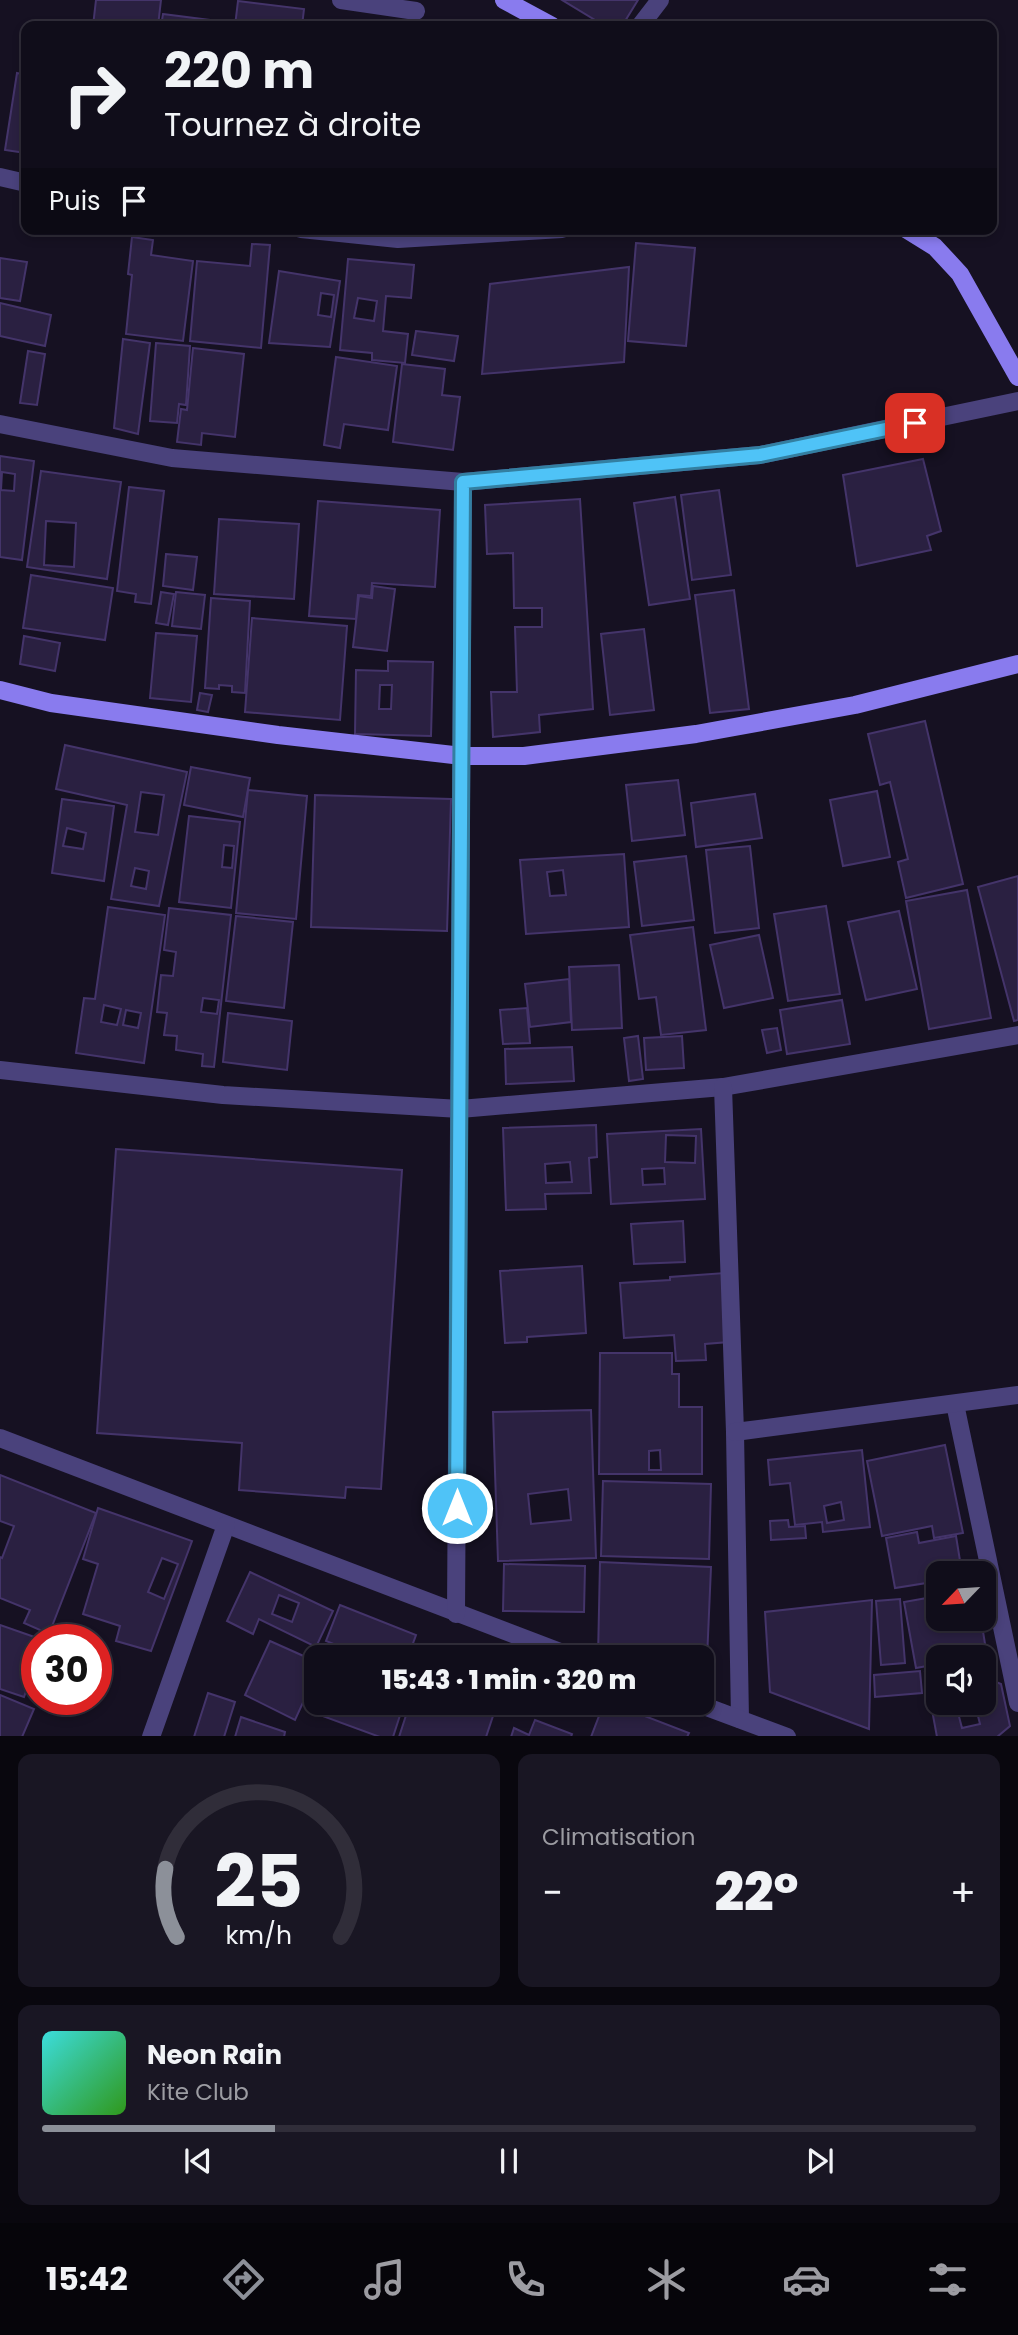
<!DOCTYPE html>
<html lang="fr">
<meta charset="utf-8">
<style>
body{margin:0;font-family:Poppins,sans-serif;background:#191623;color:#f1f3f6;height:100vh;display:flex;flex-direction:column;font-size:26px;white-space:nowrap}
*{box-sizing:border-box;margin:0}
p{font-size:23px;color:#9c9ca2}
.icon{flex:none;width:38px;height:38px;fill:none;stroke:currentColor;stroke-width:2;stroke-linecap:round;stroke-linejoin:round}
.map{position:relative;height:1736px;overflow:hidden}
.details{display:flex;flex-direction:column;gap:18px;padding:18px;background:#09070e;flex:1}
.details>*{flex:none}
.guide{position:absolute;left:21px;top:21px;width:976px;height:214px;border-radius:14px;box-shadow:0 4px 10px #0003,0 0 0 2px #302d39;background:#100d1a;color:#f1f3f6;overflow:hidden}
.needle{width:46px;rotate:245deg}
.controls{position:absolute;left:926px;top:1561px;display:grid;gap:14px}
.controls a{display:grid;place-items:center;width:70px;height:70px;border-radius:14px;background:#100d1a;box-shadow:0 4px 10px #0003,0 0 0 2px #302d39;font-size:35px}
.speed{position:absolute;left:21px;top:1624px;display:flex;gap:14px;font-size:35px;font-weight:700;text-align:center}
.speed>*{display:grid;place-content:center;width:91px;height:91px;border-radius:50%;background:#100d1a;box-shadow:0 4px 10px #0003,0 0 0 2px #302d39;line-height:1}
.speed .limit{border:10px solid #d22;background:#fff;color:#111}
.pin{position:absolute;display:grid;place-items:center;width:60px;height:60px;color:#fff;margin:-30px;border-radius:14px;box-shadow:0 4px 10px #0006}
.me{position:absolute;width:77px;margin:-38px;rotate:0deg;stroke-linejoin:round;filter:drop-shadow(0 0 5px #0008)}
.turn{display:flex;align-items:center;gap:24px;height:147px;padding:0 28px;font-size:32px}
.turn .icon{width:91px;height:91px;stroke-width:2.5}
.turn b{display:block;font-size:49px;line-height:60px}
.then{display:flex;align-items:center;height:66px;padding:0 28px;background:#0003;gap:14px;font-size:26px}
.big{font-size:52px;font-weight:800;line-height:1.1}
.details .widget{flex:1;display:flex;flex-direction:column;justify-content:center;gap:10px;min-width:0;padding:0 24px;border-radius:14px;background:#191623}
.details .dial{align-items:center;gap:0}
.dial svg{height:182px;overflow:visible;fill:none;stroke:#302d39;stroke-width:7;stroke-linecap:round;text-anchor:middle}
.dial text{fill:#f1f3f6;stroke:none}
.song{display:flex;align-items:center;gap:21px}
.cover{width:84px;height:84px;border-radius:10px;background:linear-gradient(135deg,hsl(180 70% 55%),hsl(110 70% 35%))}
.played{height:7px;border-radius:4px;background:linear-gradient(90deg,#8c9099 25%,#302d39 25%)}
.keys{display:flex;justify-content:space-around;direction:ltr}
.heat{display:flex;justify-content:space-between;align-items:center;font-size:38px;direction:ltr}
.details .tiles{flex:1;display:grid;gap:18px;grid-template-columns:1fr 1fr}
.widget:last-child{grid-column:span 2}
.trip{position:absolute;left:304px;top:1645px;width:410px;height:70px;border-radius:14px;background:#100d1a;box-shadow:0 4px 10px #0003,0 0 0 2px #302d39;font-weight:800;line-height:70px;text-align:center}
.tab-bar{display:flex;height:112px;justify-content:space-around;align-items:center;background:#06050a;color:#9c9ca2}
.tab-bar .icon{width:49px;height:49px}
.tab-bar .selected{color:#8c9099}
.tab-bar b{font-size:32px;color:#f1f3f6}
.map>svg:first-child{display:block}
</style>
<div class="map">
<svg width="1018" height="1737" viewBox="0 0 1018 1737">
<rect width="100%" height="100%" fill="#161122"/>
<g fill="#2a2041" stroke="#44346a" stroke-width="2" fill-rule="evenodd">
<path d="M96,0H161L158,26H93Z"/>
<path d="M562,0H638L622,26H605Z"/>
<path d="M238,1L304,9L302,26H235Z"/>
<path d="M163,14L233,23V26H161Z"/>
<path d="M17,73L26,75V153L5,150Z"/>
<path d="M132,237L153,240L151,255L193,261L183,341L126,334L132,275L128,274Z"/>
<path d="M636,243L695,248L686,346L628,341Z"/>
<path d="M252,244L270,245L261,348L190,341L197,261L250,266Z"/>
<path d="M0,258L27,262L20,301L0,298Z"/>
<path d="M348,259L414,265L411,298L386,296L383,331L408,334L405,363L372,360V353L340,350ZM358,298L377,301L374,321L354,318Z"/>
<path d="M629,267L624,362L482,374L490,284Z"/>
<path d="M279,271L340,281L330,347L269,343ZM321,293L334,295L331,317L318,315Z"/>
<path d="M0,303L51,315L45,346L0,336Z"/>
<path d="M416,331L458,336L454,361L412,355Z"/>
<path d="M123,339L150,343L138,434L114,428Z"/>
<path d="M156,343L190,346L186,405L179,404L177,423L150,421Z"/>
<path d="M193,348L244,354L235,437L202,433L201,445L177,442L181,409L187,410Z"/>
<path d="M28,351L45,354L37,405L20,403Z"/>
<path d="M336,357L397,366L388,430L344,424L340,448L324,445Z"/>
<path d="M402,364L445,369L442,395L460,397L453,450L393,442Z"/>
<path d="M0,456L34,461L22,560L0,557ZM2,472L15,474L14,491L1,490Z"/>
<path d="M923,459L941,531L927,536L931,550L857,566L843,475Z"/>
<path d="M41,471L121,482L107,579L27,567ZM46,521L76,523L74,567L44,565Z"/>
<path d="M129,487L164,491L151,604L135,602L136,594L117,591Z"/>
<path d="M719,490L731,575L692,580L681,495Z"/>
<path d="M675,497L690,599L649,605L634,503Z"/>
<path d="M580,499L593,709L539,715L540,732L493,737L491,692H517L515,627H542V608H514L513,553L487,554L485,505Z"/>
<path d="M318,501L440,510L435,587L372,583L371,596L358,595L356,619L309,616Z"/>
<path d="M219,519L299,524L294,599L214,594Z"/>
<path d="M166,554L197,557L193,590L163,586Z"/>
<path d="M31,575L113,588L105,640L23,628Z"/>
<path d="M373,586L395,589L387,651L353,647L359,596L372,598Z"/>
<path d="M734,590L749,709L710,713L695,595Z"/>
<path d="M161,592L174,594L168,625L156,623Z"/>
<path d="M176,592L205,595L201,629L172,626Z"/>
<path d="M211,598L250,601L245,693L232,692V686L219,685V689L205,688Z"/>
<path d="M252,618L347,626L340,720L245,712Z"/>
<path d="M644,629L654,710L610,715L601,634Z"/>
<path d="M156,633L197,636L191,702L150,698Z"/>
<path d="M24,636L60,643L55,671L20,664Z"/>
<path d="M388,661L433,662L431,736L355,734L356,670L388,671ZM380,685H392L391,709H379Z"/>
<path d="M200,693L212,695L208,712L197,710Z"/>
<path d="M925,721L963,884L906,898L898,862L908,859L890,782L880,785L868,734Z"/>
<path d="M65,745L187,772L159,906L111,899L127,805L56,789ZM141,792L164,795L158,835L135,832ZM135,868L149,871L146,889L131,886Z"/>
<path d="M191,767L250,778L243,817L184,805Z"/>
<path d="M678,780L685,835L632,841L626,785Z"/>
<path d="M248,790L307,796L296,919L236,913Z"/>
<path d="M877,791L890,857L843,866L830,800Z"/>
<path d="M755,794L762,838L696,847L691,803Z"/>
<path d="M315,795L451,799L447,931L311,927Z"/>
<path d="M62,799L114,806L104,881L52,873ZM67,828L86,833L83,849L63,846Z"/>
<path d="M189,816L240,822L231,908L179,902ZM224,845L234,846L232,868L222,867Z"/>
<path d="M750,846L759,928L715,933L706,850Z"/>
<path d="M624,854L629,927L526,934L520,860ZM563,870L566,895L550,896L547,872Z"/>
<path d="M686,856L694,920L642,926L634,862Z"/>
<path d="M1018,876V1020L1014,1021L978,887Z"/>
<path d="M967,890L991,1018L929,1029L906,901Z"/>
<path d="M826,906L840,994L788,1001L774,914Z"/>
<path d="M108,907L165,915L144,1063L76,1053L84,998L95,999ZM104,1005L121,1009L117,1025L101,1022ZM126,1010L141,1013L138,1028L123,1025Z"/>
<path d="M169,908L231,915L214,1067L202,1066L203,1054L176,1050L177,1036L164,1035L167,1013L157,1012L161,975L173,976L176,952L164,950ZM203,998L219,1000L217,1014L201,1012Z"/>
<path d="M899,911L917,989L866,1000L848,922Z"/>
<path d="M236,916L293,922L284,1008L226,1001Z"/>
<path d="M693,927L706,1030L661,1035L656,997L639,999L630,935Z"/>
<path d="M759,935L773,998L724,1008L710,945Z"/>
<path d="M619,965L622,1028L572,1030L569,967Z"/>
<path d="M569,979L571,1022L530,1027L525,984Z"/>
<path d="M842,1000L850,1044L787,1054L780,1010Z"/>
<path d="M527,1008L530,1043L503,1044L500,1010Z"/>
<path d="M228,1013L292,1021L287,1070L223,1062Z"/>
<path d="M777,1028L781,1050L767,1053L762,1030Z"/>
<path d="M638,1036L643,1079L629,1081L624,1038Z"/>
<path d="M682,1036L684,1068L646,1070L644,1038Z"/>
<path d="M572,1047L574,1081L506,1084L505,1049Z"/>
<path d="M596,1125L597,1157L589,1158L591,1193L545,1194L546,1209L506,1210L503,1128ZM570,1162L572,1182L546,1183L545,1164Z"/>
<path d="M701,1129L705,1199L611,1204L607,1134ZM666,1135L696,1136L695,1163L665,1162ZM664,1168L665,1184L643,1185L642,1169Z"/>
<path d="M116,1149L402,1170L381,1489L346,1487L345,1498L239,1490L242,1443L97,1433Z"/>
<path d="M683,1221L685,1262L634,1264L631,1224Z"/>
<path d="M582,1266L586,1333L527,1337V1342L505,1343L500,1271Z"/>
<path d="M725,1273L729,1342L705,1344L706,1360L676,1361L674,1335L624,1338L620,1283L670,1280V1277Z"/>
<path d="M600,1353H672V1374H679V1407H702V1474H599ZM660,1450L661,1470H649V1451Z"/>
<path d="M591,1410L596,1558L498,1561L493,1412ZM568,1489L571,1520L531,1524L528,1494Z"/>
<path d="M945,1445L963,1533L934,1538L932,1526L882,1536L867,1461Z"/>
<path d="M862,1450L870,1527L823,1532L822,1522L795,1525L790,1483L770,1485L768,1460ZM841,1502L844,1520L827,1523L824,1506Z"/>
<path d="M0,1475L96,1513L49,1634L24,1623L30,1610L0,1598V1557L2,1558L14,1526L0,1521Z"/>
<path d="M603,1481L711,1484L709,1559L601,1556Z"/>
<path d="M98,1508L192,1541L151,1651L116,1641L120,1626L83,1614L98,1564L83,1559ZM162,1558L178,1564L164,1599L148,1592Z"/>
<path d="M788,1520L789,1527L805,1526L806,1538L771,1540L770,1521Z"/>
<path d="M917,1532L919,1543L956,1536L962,1573H938V1593H935L933,1582L895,1588L886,1538Z"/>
<path d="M600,1562L711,1567L706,1682L702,1681V1657H598Z"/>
<path d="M504,1564L585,1566L584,1612L503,1611Z"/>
<path d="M250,1572L333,1611L316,1647L259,1619L253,1634L227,1621ZM279,1595L299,1603L292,1622L272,1614Z"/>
<path d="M938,1596V1619H981L987,1656L938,1657V1664L916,1668L904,1602Z"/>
<path d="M900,1599L905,1663L881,1665L876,1601Z"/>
<path d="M872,1600L869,1729L770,1692L765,1612Z"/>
<path d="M340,1605L416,1635L408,1657H366L326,1641Z"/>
<path d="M0,1625L43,1640H37V1659L24,1697L0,1689Z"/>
<path d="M270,1641L317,1662V1672L295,1720L245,1695Z"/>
<path d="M920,1671L922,1693L875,1697L874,1675Z"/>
<path d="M925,1672H938V1703H984V1680L989,1679L1001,1684L1010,1726L997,1737H937ZM975,1704L980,1724L962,1728L957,1709Z"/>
<path d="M208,1693L235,1702L224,1737H194Z"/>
<path d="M0,1695L34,1709L22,1737H0Z"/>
<path d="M321,1703H404L393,1737H380L317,1714Z"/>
<path d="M410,1703H492L497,1704L486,1737H399Z"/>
<path d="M604,1703H611L689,1733L687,1737H591Z"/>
<path d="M241,1717L285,1732L284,1737H235Z"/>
<path d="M535,1720L572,1734L571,1737H511L514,1728L529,1735Z"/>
</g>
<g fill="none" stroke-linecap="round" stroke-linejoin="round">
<g stroke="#4a427c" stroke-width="18">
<path d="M341,0L416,11"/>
<path d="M640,26L660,0"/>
<path d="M0,177L26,183"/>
<path d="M301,229L398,239L562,229"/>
<path d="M0,424L172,458L463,482L760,455L1018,401"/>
<path d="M0,1070L223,1095L460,1109L723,1087L1018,1035"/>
<path d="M723,1087L735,1432L740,1719"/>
<path d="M955,1404L1018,1703"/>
<path d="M735,1432L1018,1395"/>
<path d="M0,1438L573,1657"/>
<path d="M456,1614L463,482"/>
<path d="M696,1703L787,1737"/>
<path d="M151,1737L226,1525"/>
</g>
<g stroke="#897bee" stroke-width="18">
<path d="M504,0L552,26"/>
<path d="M906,229L935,247L960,274L1018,377"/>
<path d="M0,690L51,703L278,735L462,756H524L696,734L855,705L1018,664"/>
</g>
</g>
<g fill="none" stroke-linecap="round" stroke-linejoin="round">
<g stroke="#337fa1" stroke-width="18">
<path id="route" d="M457,1508L463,482L760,455L915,423"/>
</g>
<use href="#route" stroke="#4fc3f7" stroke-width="12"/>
</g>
</svg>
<div class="controls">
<a><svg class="needle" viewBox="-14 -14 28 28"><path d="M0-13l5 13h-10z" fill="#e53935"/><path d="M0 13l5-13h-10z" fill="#9c9ca2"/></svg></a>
<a><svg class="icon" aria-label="sound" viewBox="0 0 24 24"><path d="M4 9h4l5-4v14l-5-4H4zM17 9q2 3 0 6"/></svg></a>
</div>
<div class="speed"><div class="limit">30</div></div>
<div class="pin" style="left:915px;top:423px;background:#d93025"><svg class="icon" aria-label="arrive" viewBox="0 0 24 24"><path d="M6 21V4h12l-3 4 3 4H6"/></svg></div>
<svg class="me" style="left:457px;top:1508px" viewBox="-20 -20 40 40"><circle r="17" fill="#4fc3f7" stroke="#fff" stroke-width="3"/><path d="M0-11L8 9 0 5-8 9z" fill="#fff"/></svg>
<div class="trip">15:43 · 1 min · 320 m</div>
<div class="guide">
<div class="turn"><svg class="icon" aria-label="right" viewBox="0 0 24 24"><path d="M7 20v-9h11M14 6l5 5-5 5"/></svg><div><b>220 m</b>Tournez à droite</div></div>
<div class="then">Puis<svg class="icon" aria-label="arrive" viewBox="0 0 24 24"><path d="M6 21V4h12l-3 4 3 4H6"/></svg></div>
</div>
</div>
<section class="details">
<div class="tiles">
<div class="widget dial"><svg viewBox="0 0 100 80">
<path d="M14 69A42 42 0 1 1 86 69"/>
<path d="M14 69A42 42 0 0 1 9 39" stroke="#8c9099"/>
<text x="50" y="56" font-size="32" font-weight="700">25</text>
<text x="50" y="72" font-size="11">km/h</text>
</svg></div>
<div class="widget"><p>Climatisation</p>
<div class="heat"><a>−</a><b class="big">22°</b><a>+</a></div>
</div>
<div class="widget">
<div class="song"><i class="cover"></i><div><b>Neon Rain</b><p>Kite Club</p></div></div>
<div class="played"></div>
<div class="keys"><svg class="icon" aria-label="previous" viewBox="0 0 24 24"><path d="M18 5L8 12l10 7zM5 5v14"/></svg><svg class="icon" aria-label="pause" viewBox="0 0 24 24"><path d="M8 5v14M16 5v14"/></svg><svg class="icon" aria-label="next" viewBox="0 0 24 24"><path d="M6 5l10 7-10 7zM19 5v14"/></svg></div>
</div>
</div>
</section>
<nav class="tab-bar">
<b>15:42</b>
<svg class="icon selected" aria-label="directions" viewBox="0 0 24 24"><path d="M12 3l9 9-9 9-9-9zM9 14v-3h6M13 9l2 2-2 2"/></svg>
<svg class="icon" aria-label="music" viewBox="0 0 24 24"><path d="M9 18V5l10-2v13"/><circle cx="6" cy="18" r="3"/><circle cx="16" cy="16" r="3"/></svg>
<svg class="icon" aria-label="phone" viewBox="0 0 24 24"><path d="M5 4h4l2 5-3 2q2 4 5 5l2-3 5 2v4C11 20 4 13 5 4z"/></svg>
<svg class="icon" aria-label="climate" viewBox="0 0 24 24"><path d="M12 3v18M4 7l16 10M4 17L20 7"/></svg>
<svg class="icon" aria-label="car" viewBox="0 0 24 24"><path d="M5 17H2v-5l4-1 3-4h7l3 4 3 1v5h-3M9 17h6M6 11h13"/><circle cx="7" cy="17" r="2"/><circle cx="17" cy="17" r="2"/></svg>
<svg class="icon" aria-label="filters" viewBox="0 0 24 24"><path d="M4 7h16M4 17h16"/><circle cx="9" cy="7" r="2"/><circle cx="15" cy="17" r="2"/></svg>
</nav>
